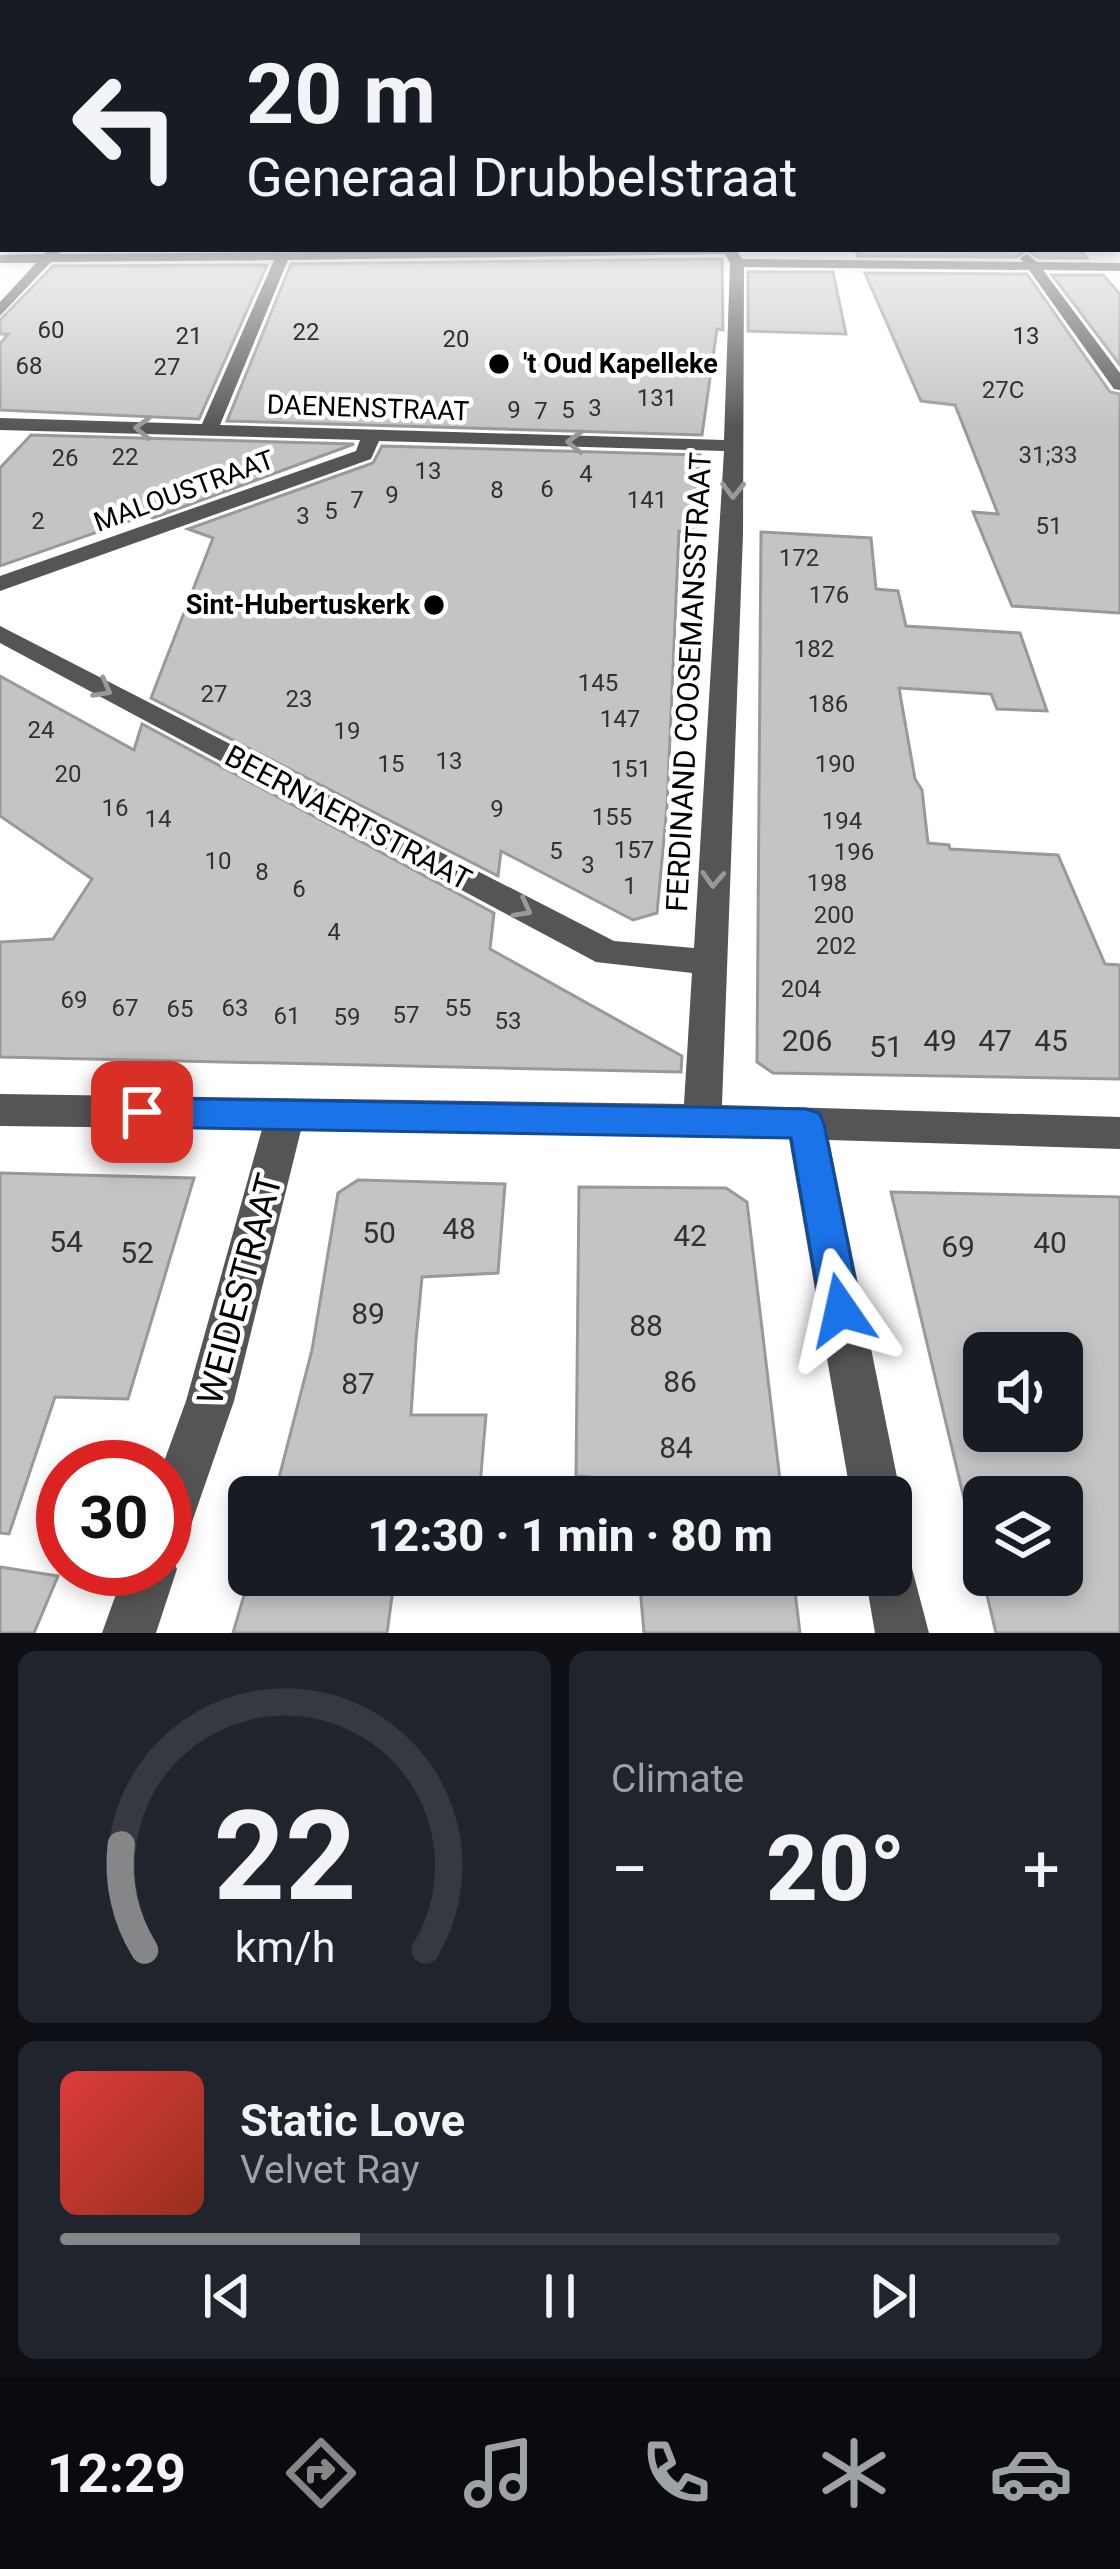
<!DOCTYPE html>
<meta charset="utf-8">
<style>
body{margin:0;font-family:Roboto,sans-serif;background:#20242c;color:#f1f3f6;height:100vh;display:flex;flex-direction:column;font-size:45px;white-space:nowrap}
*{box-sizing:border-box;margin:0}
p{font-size:39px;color:#9ea1a6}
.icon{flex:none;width:66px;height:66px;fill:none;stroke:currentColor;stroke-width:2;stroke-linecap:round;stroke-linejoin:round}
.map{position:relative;height:1633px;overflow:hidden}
.sheet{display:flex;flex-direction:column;gap:18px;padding:18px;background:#0d0f14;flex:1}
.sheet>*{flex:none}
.top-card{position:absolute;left:0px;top:0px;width:1122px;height:252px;box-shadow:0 6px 18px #0003;background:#171b24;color:#f1f3f6;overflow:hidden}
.controls{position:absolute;left:963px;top:1332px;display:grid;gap:24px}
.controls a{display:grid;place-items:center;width:120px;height:120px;border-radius:18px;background:#171b24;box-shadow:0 6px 18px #0003;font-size:60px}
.speed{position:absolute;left:36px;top:1440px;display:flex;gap:24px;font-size:60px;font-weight:700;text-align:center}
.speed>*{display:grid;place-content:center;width:156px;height:156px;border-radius:50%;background:#171b24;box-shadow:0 6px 18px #0003;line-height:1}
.speed .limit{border:18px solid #d22;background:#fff;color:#111}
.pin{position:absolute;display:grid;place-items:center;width:102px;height:102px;color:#fff;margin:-51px;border-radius:24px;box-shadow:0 6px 18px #0006}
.me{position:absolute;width:132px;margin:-66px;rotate:349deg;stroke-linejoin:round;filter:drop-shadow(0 0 9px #0008)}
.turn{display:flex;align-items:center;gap:42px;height:252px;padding:0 48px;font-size:54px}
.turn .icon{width:156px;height:156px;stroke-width:2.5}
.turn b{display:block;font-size:84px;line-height:102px}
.big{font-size:90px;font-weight:800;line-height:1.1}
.sheet .card{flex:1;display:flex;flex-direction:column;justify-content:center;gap:18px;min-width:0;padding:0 42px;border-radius:18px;background:#20242c}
.sheet .dial{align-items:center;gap:0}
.dial svg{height:312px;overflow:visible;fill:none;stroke:#363941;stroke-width:7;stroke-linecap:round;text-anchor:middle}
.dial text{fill:#f1f3f6;stroke:none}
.song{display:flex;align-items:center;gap:36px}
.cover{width:144px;height:144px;border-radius:18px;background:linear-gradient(135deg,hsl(0 70% 55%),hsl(10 70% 35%))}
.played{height:12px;border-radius:6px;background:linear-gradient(90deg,#858687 30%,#363941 30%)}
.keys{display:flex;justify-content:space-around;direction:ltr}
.heat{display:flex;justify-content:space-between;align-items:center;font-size:66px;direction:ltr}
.sheet .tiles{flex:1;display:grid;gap:18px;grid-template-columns:1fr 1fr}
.card:last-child{grid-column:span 2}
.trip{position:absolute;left:228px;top:1476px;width:684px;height:120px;border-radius:18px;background:#171b24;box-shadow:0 6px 18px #0003;font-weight:800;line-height:120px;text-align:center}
.dock{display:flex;height:192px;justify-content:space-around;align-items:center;background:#090b0e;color:#9ea1a6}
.dock .icon{width:84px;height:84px}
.dock .selected{color:#858687}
.dock b{font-size:54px;color:#f1f3f6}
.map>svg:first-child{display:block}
</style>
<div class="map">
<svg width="1120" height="1633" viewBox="0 0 1120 1633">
<rect width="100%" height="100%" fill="#fff"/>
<g fill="#c4c4c4" stroke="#999" stroke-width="3" fill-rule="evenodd">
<path d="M855,249H1079L1087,258H1039L1027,250L1016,257L858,256Z"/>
<path d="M722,259L723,330L717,329L702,435L227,421L291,264Z"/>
<path d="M267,265L199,419L0,410V344L8,334H0V320L53,266Z"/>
<path d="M748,272H833L846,334L748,331Z"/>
<path d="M865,273L1027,274L1110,392L1120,394V613L1012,606L973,512L998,514L955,405L921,401Z"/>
<path d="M1052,275H1103L1120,294V365Z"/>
<path d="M31,435L354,444L153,518L146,515L0,566V468Z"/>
<path d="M382,446L700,455L692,532L679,531L667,807L657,913L633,920L501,851L498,876L151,698L213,538L188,529L373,463Z"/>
<path d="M761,532L871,538L876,589L898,591L906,626L1020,633L1047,711L997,709L991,694L899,688L915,779L922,790L928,843L949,845L950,849L1058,855L1105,964L1120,965V1079L773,1073L757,1062Z"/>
<path d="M0,676L134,750L142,724L494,913L490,949L682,1056L681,1072L0,1057V942L53,939L92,879L0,816Z"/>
<path d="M0,1173L194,1178L128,1399L55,1397L9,1534L0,1533Z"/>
<path d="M358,1180L505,1184L498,1273L422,1277L416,1340L411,1415H486L479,1497H274L312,1350L338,1193Z"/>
<path d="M579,1187L726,1188L747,1202L782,1497H590V1477L576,1476Z"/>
<path d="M891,1192L1120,1197V1633H996ZM984,1353H1062V1431H984ZM984,1497H1062V1575H984Z"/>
<path d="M0,1567L58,1576L34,1633H0Z"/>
<path d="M250,1575H395L387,1633H233Z"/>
<path d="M639,1575H793L800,1633H644Z"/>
</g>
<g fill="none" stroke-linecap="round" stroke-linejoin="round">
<g fill="#555" fill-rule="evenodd">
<path d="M49,249H63L59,254L736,249L742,259L1023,262L1020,258L1027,254L1037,262L1120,263V271L1043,270L1120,373V390L1114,389L1029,270L744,267L743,534L722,1105L1120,1117V1149L829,1140L901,1497L894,1515L891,1497H851L789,1139L301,1130L234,1401L183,1548L170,1553L177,1569L156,1633H102L125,1569H165L162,1467L186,1401L262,1129L0,1126V1094L684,1104L692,973L596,962L0,643V626L614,941L694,948L724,451L379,441L371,459L0,591V576L356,451L360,440L0,430V418L202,424L274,260L51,262L0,316V302L36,263H0V255L44,254ZM725,254L730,263L724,440L220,425L288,260Z"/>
<path d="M891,1549L909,1557L929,1633H875L865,1575H891Z"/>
</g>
</g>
<defs><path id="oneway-chevron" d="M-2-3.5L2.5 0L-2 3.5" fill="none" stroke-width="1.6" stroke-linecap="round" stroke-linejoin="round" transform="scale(3)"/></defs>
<g stroke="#999">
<use href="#oneway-chevron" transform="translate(143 428) rotate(-178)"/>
<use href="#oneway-chevron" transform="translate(575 442) rotate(-178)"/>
<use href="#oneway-chevron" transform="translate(733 490) rotate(91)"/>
<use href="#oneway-chevron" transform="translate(103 689) rotate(29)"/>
<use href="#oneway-chevron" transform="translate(713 879) rotate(93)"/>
<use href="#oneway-chevron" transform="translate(523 909) rotate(28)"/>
</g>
<linearGradient id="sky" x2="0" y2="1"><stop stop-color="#8cadcc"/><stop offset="0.47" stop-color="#fff"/><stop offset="1" stop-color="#fff" stop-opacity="0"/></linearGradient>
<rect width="1120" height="429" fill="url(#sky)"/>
<path fill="#1a73e8" stroke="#114b97" stroke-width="3" d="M142,1098L806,1109L819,1113L824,1124L861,1310L855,1323L841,1329L827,1323L821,1310L791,1138L142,1127L130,1122L125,1112L130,1102Z"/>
<g fill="#000" stroke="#fff" stroke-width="4.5">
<circle cx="499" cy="364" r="12"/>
<circle cx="434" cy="605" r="12"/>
</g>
<g text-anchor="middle" stroke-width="9" stroke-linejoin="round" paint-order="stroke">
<g font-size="24" fill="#313131">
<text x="51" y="338">60</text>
<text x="306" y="340">22</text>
<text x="189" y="344">21</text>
<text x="1026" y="344">13</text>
<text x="456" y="347">20</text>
<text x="29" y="374">68</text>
<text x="167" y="375">27</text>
<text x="1003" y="398">27C</text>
<text x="657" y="406">131</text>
<text x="595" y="416">3</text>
<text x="514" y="418">9</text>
<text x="568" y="418">5</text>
<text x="541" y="419">7</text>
<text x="1048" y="463">31;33</text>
<text x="125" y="465">22</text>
<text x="65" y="466">26</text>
<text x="428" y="479">13</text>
<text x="586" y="482">4</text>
<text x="547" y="497">6</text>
<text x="497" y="498">8</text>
<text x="392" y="503">9</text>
<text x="357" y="508">7</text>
<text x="647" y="508">141</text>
<text x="331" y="519">5</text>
<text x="303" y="524">3</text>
<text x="38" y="529">2</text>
<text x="1049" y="534">51</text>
<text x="799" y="566">172</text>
<text x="829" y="603">176</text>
<text x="814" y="657">182</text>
<text x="598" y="691">145</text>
<text x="214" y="702">27</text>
<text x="299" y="707">23</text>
<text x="828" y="712">186</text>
<text x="620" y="727">147</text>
<text x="41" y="738">24</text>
<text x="347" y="739">19</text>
<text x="449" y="769">13</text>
<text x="391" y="772">15</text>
<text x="835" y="772">190</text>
<text x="631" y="777">151</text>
<text x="68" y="782">20</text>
<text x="115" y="816">16</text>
<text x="497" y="817">9</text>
<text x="612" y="825">155</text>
<text x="158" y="827">14</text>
<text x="842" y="829">194</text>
<text x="634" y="858">157</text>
<text x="556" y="859">5</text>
<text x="854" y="860">196</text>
<text x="218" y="869">10</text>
<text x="588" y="873">3</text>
<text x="262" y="880">8</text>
<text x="827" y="891">198</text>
<text x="630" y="894">1</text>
<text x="299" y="897">6</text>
<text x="834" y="923">200</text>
<text x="334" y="940">4</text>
<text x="836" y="954">202</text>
<text x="801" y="997">204</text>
<text x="74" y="1008">69</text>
<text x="125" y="1016">67</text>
<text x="235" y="1016">63</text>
<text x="458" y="1016">55</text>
<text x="180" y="1017">65</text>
<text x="406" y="1023">57</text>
<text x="287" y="1024">61</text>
<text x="347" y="1025">59</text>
<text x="508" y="1029">53</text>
</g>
<g font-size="27" font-weight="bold" fill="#000" stroke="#fff" text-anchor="start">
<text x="523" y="373">'t Oud Kapelleke</text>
<text x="410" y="614" text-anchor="end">Sint-Hubertuskerk</text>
</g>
<g font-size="27" fill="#000" stroke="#fff">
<text transform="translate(368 408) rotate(2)" y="9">DAENENSTRAAT</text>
<text transform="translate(184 491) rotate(-20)" y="9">MALOUSTRAAT</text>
</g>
<g font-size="30" fill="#000" stroke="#fff">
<text transform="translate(689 682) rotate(-87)" y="10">FERDINAND COOSEMANSSTRAAT</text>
<text transform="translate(348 818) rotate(28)" y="10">BEERNAERTSTRAAT</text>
</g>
<g font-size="30" fill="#313131">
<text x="807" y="1051">206</text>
<text x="940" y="1051">49</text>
<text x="995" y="1051">47</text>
<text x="1051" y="1051">45</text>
<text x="886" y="1057">51</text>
<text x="459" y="1239">48</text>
<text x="379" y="1243">50</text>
<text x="690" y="1246">42</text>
<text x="66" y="1252">54</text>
<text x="1050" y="1253">40</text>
<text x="958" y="1257">69</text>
<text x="137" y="1263">52</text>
<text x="368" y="1324">89</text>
<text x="646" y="1336">88</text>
<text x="680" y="1392">86</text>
<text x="358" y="1394">87</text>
<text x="676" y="1458">84</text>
</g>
<g font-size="36" fill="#000" stroke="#fff">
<text transform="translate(239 1289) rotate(-75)" y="13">WEIDESTRAAT</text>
</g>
</g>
</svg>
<div class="controls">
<a><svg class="icon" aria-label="sound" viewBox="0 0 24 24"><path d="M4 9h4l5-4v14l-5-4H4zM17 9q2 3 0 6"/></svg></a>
<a><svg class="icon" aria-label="layers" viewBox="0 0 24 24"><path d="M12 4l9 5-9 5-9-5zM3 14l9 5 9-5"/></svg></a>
</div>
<div class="speed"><div class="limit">30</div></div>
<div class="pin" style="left:142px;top:1112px;background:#d93025"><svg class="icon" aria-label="arrive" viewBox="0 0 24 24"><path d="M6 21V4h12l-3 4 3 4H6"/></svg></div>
<svg class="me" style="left:841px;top:1310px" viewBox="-20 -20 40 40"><path d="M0-17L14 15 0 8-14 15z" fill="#1a73e8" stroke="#fff" stroke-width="4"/></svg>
<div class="trip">12:30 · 1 min · 80 m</div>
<div class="top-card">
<div class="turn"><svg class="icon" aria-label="left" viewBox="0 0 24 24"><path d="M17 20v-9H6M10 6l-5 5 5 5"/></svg><div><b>20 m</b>Generaal Drubbelstraat</div></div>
</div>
</div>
<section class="sheet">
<div class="tiles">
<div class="card dial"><svg viewBox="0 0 100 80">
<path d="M14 69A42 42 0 1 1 86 69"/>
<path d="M14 69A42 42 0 0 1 8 42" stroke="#858687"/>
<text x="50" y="56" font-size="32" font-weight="700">22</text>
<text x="50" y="72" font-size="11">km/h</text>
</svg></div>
<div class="card"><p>Climate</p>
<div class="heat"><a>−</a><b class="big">20°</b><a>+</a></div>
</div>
<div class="card">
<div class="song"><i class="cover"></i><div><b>Static Love</b><p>Velvet Ray</p></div></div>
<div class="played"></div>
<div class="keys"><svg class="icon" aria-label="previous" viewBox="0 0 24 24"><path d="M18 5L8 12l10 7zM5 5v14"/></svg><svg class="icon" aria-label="pause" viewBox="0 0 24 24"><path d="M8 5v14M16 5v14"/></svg><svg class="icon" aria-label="next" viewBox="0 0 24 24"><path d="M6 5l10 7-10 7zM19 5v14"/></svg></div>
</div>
</div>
</section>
<nav class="dock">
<b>12:29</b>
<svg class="icon selected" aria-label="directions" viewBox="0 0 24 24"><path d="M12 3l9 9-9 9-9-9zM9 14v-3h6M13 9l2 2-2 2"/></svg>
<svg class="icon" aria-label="music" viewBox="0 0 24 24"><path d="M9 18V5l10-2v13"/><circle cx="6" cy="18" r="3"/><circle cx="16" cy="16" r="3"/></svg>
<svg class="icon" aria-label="phone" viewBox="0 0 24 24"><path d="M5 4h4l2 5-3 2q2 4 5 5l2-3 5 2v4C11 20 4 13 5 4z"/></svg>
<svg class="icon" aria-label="climate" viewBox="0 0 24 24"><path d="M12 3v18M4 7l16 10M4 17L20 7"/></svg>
<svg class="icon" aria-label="car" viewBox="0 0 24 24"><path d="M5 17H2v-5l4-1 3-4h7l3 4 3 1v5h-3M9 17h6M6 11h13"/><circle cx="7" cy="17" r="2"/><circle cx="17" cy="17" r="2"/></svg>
</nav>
